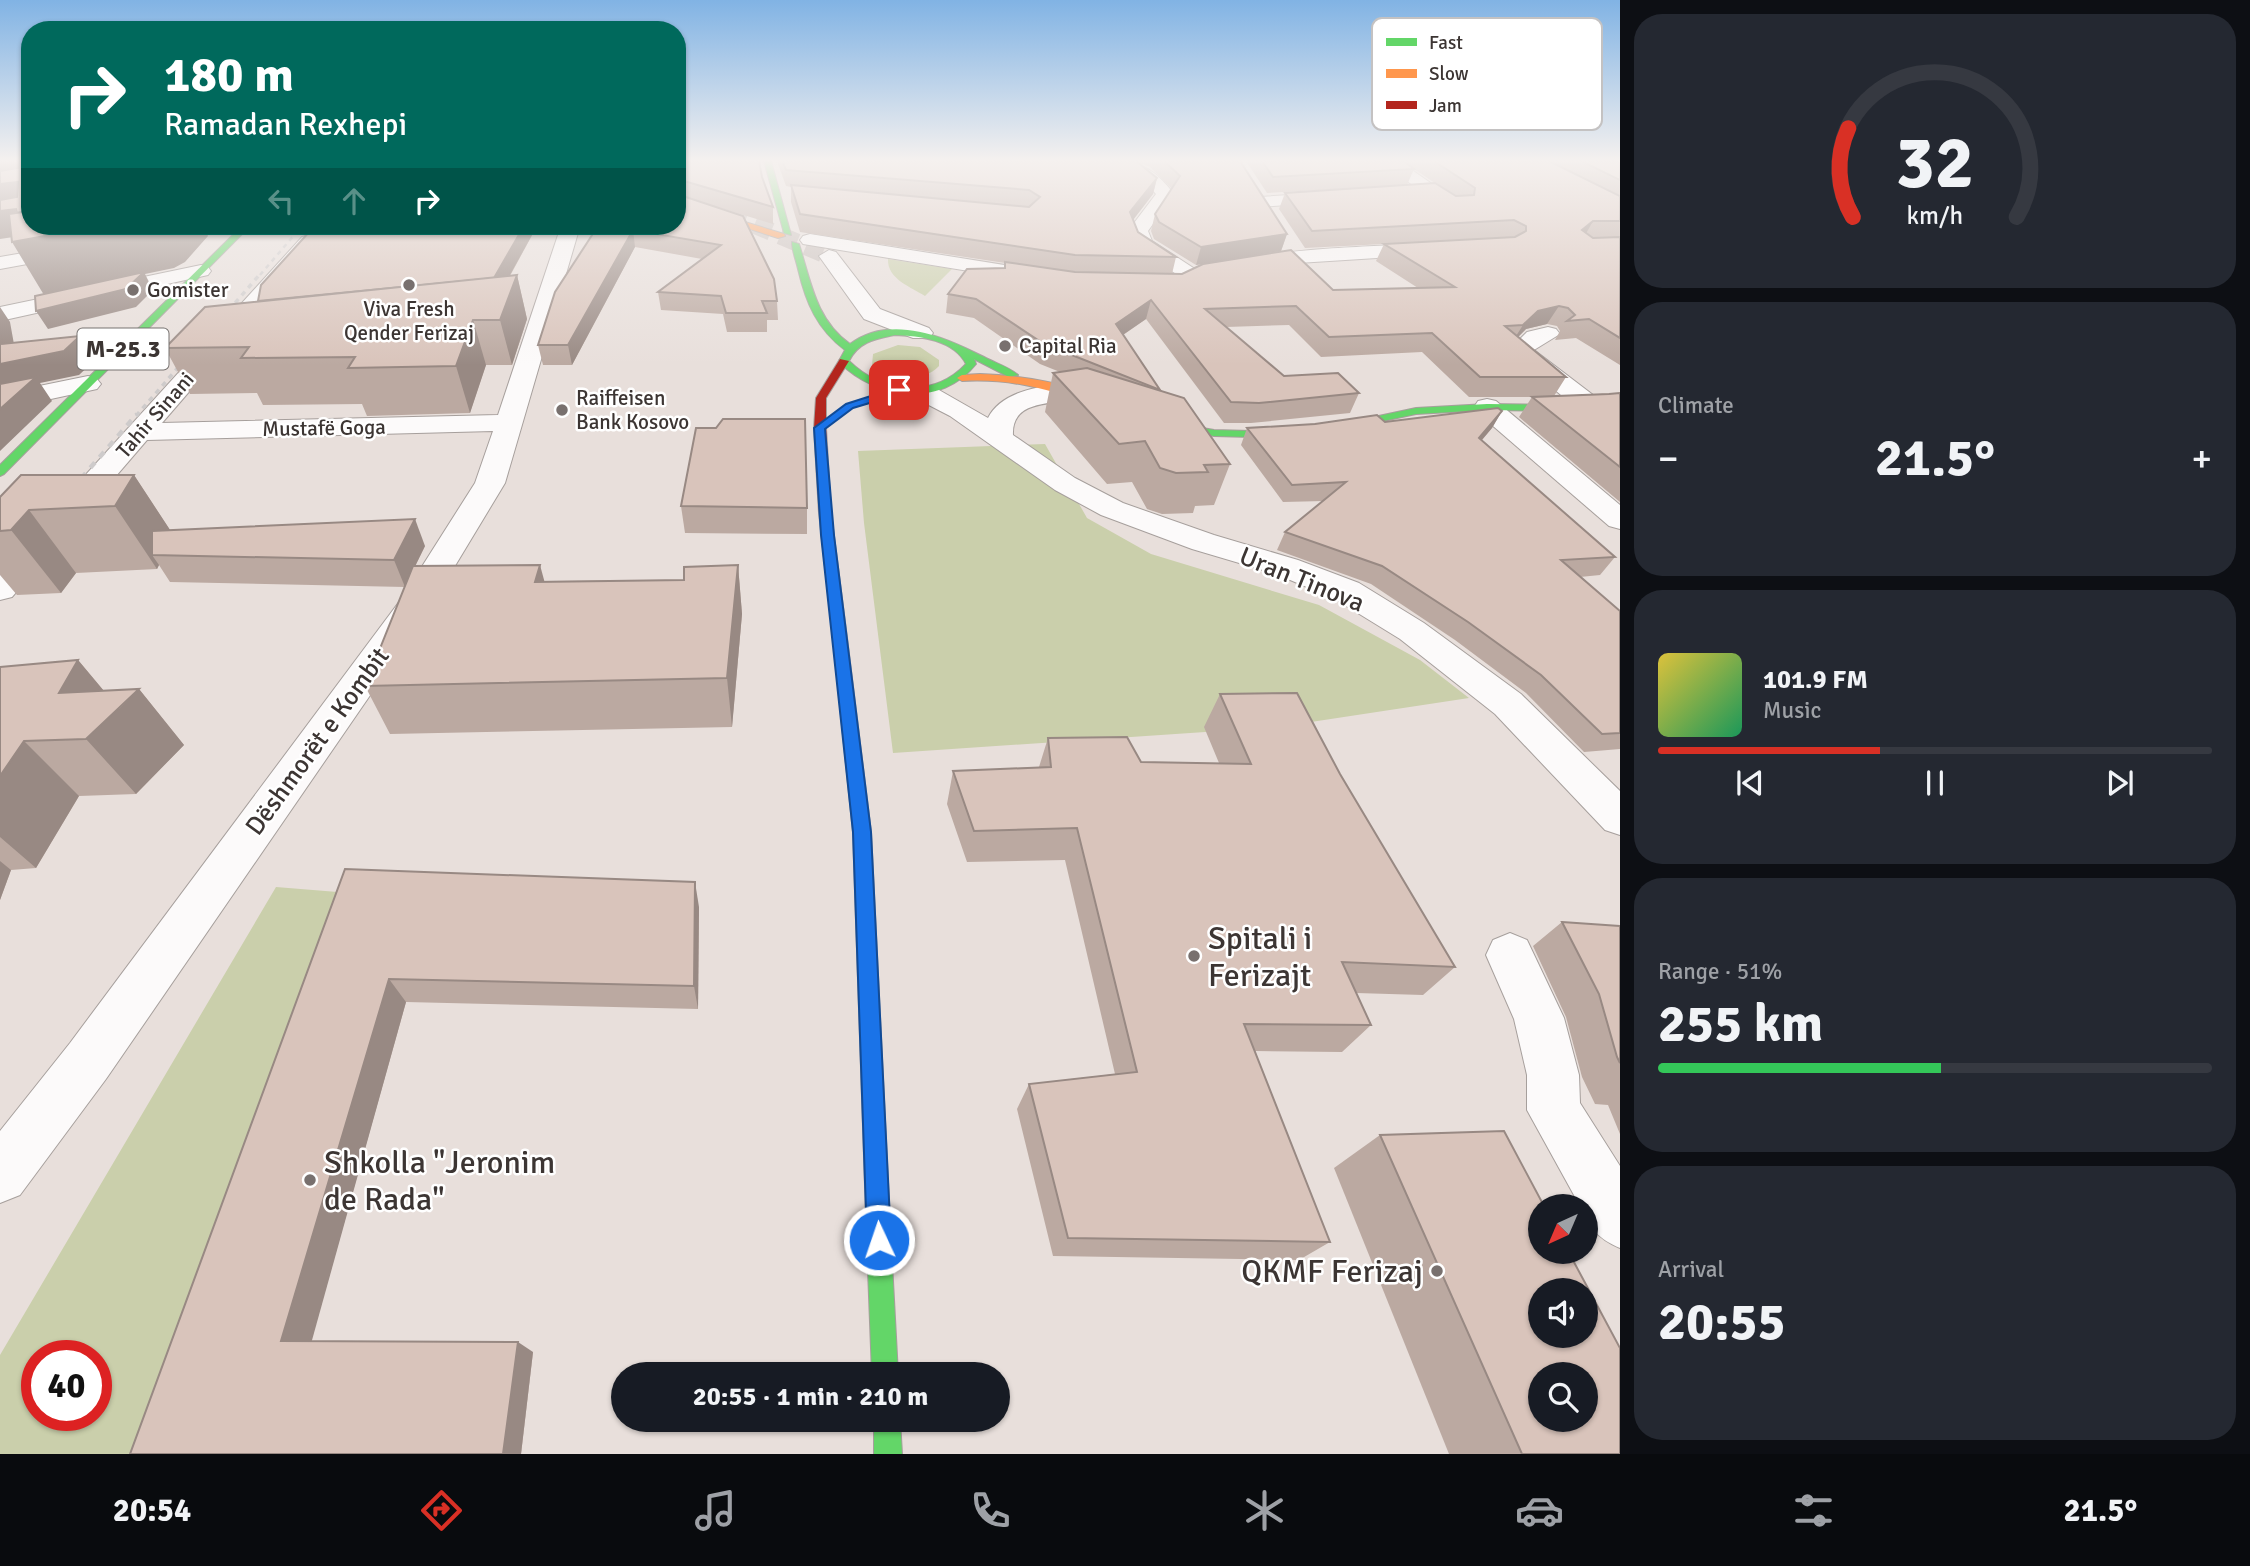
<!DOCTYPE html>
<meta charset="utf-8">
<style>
body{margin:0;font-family:Signika,sans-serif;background:#242831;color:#f1f3f6;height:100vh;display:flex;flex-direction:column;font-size:26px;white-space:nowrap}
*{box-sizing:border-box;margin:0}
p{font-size:23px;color:#9ea1a6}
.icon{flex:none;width:38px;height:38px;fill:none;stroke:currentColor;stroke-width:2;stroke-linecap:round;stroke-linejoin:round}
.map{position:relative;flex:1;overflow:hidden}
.drawer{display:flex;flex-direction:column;gap:14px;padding:14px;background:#0d0f14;width:630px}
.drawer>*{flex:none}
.banner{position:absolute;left:21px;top:21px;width:665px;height:214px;border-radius:28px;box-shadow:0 2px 5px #0004;background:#00695c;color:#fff;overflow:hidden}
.needle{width:46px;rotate:224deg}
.buttons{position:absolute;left:1528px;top:1194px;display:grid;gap:14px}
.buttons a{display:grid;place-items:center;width:70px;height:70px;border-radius:50%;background:#171b24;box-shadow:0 2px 5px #0004;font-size:35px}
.speed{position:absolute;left:21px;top:1340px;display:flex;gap:14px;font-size:35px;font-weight:700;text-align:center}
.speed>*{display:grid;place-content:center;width:91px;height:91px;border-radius:50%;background:#171b24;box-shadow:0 2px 5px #0004;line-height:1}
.speed .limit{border:10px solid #d22;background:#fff;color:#111}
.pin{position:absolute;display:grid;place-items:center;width:60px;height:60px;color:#fff;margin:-30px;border-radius:14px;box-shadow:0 4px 10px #0006}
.me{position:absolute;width:77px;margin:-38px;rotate:357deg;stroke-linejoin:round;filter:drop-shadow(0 0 5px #0008)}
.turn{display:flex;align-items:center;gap:24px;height:147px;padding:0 28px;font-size:32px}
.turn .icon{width:91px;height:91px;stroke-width:2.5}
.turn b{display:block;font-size:49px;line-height:60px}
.lanes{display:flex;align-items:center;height:66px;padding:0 28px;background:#0003;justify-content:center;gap:35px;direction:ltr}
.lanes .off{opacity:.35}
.big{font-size:52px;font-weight:800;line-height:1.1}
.drawer .card{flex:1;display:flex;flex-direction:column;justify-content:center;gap:10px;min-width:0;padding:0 24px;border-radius:28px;background:#242831}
.drawer .dial{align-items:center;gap:0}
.dial svg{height:182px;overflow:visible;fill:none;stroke:#363941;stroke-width:7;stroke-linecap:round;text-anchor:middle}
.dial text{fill:#f1f3f6;stroke:none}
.song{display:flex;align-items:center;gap:21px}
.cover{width:84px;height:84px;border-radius:10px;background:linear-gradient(135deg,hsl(50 70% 55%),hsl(150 70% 35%))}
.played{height:7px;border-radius:4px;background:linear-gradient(90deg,#d93025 40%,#363941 40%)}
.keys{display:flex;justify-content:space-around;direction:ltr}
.heat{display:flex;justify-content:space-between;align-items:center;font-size:38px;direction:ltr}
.charge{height:10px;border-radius:5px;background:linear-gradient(90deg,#34c759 51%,#363941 0)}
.trip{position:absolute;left:611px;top:1362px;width:399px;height:70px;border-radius:35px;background:#171b24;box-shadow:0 2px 5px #0004;font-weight:800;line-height:70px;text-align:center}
.tab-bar{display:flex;height:112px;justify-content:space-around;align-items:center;background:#090b0e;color:#9ea1a6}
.tab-bar .icon{width:49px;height:49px}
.tab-bar .on{color:#d93025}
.tab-bar b{font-size:32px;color:#f1f3f6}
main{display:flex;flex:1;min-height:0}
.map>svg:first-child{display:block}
</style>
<main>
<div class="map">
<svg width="1620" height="1454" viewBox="0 0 1620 1454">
<rect width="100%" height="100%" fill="#e8dfdb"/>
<g fill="#cacfab" fill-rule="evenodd">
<path d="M888,259L952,269L925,296C911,287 887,279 888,259Z"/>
<path d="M898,345L920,347L939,360V366C924,383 888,381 872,365L873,354Z"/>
<path d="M1045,444L1087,518L1151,554L1319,605L1420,660L1469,698L1278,727L893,753L864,523L858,451Z"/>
<path d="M276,887L362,894L169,1454H0V1355ZM37,1356H96V1416H37Z"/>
</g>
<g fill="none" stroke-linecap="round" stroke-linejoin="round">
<path stroke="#c6bdb9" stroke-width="18" stroke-dasharray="18 10" stroke-linecap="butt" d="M677,192L829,256"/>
<g stroke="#a69f9c" stroke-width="2">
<g id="street">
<path d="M1116,161C1142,161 1158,173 1174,194L1148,231L1152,241L1198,271L1202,275L1198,279H1184L1136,248L1128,231L1156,194L1145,182Z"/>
<path d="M1379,161H1399L1465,207L1463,211H1449Z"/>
<path d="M1335,192L1344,197L1341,201L1260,207L1251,202L1260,197Z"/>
<path d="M183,226H225L215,232L151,243L141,237L144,233Z"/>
<path d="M345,226H377L374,230L316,245L162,423L498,415L561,226H580L505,483L426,614L106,1079L20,1195L0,1203V1131L70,1043L402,598L475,483L493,431L147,440L12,597L0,600V569L302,237Z"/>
<path d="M810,234L1036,270L1047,276L1036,282L803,244L800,240L803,236Z"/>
<path d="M75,244L85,250L82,254L0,269V257Z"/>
<path d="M1433,244L1440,246L1443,250L1440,254L1298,263L1246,272L1236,266C1248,248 1404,245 1433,244Z"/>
<path d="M829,250L836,252L880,309L929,328L933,333L929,338H913L864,319L819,256Z"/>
<path d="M201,265L208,267L211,271L208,275L0,321V307Z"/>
<path d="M1548,327L1556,329L1560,334L1534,350L1597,398L1601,404L1597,410H1579L1508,351L1527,332Z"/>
<path d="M88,376L97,379L101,384L97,389L0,410V394Z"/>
<path d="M913,383L939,390L988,418C1002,389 1055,380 1084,388L1088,393L1084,398C1059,405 1011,397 1013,435L1075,478L1123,503L1214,535L1298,560L1359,583L1424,623L1521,694L1620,791V835L1605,830L1495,714L1400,639L1335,599L1276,574L1192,549L1101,515L1055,490L950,416L921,401L904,396L900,391L904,386Z"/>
<path d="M1487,399L1496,401L1620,505V529L1609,526L1478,413L1474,407L1478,401Z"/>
<path d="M1510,933L1527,940L1564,1018L1579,1075L1580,1103L1620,1166V1248C1601,1240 1586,1228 1586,1206H1580L1527,1110V1075L1514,1019L1486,955L1493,940Z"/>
</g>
</g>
<g stroke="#a69f9c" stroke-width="2">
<g id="fast">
<path d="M764,161H771L791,235L784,233Z"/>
<path d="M242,226H250L4,474L0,476V465Z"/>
<path d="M792,242L799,244C811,282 816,320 850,344C891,313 945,337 984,357C995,363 1009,367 1018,375L1009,377L974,359L976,364C941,408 878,400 840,363L839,361L845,350C817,329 806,303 798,269C796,260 792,251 792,242ZM895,335C920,336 954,340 966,364C933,399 882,393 849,361C859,341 876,339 895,335Z"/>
<path d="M1620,398V404L1565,411L1487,410L1416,414L1360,426L1251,437L1214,436L1156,426L1151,423L1156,420L1214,430L1251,431L1360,420L1416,408L1487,404L1565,405Z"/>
<path d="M879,1232L887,1236L891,1244L898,1374H872L867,1244L871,1236Z"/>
<path d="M874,1419H900L902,1454H874Z"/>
</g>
</g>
<g stroke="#a69f9c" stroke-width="2">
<g id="slow">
<path d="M677,201L784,234L785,236L778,238L677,206Z"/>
<path d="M980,374C1013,375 1079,383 1105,403L1100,406C1049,391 1017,378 962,381L957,378L962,375Z"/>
<path d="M840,633L847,638L871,832L891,1244L887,1252L879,1256L871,1252L867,1244L853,832L833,638Z"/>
</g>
</g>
<g stroke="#a69f9c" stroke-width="2">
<path id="jam" d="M840,359L849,361L826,398V428L831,513L847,638L840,643L833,638L819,513L814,428L816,398Z"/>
</g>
<use href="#street" fill="#fcfafa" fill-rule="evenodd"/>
<use href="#fast" fill="#63d668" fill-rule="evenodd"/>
<use href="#slow" fill="#ff974d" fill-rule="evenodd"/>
<use href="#jam" fill="#b3261e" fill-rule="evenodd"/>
<path stroke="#cecbcb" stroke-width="2.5" stroke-dasharray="4.5 4.5" stroke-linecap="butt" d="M260,275L302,226"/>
<g stroke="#cecbcb" stroke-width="3.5" stroke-dasharray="5 5" stroke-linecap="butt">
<path d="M222,318L261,273"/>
<path d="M136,416L189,355"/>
</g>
<path stroke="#cecbcb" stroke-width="4.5" stroke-dasharray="7 7" stroke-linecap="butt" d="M72,489L137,414"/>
</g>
<g fill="#bba9a1">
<path d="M677,161L762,177L773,207V224L717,207L777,301L778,320H767V332H727L723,314L661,310L658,292L702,259L635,247L572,365H543L538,345L598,226H677Z"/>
<path d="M777,161H1136L1157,178L1153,194L1133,220L1138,232L1176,257L1172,274L1333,290L1418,288L1376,261L1384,244L1305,248L1279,209L1285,193L1439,186L1410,166L1414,169L1407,185L1267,193L1246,161H1620V365L1576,338L1555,340L1560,331L1557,326L1547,324L1526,329L1518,337L1566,377L1554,396L1620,393V502L1519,417L1532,397H1469L1422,352L1321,357L1289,325L1226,327L1284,376L1359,393L1350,413L1251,423H1224L1146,319L1123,335L1160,390L1230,464L1214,505L1195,506L1193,513L1162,514L1147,509L1132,482L1107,484L1045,412L1053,373L1060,372L1040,364L974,318L946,313L948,294L1004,268L1005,263L800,232L791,202V187L786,186Z"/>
<path d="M1136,161H1240L1287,234L1281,251L1196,265L1154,239L1151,231L1155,214L1172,189L1150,167Z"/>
<path d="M323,226H537L510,276L517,275L527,319L512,365H486L470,413L367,416L362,404L263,405L257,393L190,394L165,348L258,301L323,227Z"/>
<path d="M1502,411L1492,428L1482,440L1615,557L1600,575L1580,577L1620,611V749L1584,752L1526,693L1455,640L1371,584L1277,550L1285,532L1324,501L1283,502L1241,445L1247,428L1385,422Z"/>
<path d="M134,475L170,530L425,546L415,566L544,581L684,580L738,565L742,614L732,727L390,734L365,686L405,587L170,582L159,565L157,569L76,573L61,593L17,595L0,575V497Z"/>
<path d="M681,506L807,508V534L685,533Z"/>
<path d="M78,660L104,691L139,689L184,745L136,794L79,796L36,868L11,870L0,900V667Z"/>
<path d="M1220,694L1340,774L1455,967L1423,995L1356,993L1371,1025L1342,1052L1255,1051L1330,1242L1299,1260L1053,1256L1017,1109L1029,1084L1115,1074L1065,860L967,862L947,804L953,771L1039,767L1048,738L1141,762L1219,763L1204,727Z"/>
<path d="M345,869L699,907L698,1009L406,1002L311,1341L533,1352L521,1454H130Z"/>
<path d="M1562,922L1620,926V1134L1608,1105L1595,1104L1582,1077L1566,1017L1533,946Z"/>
<path d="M1380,1135L1620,1454H1449L1334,1168Z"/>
</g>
<g fill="#988983">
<path d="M0,161H22L30,175L0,182Z"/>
<path d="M1157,178L1153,194L1126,229L1130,212Z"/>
<path d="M18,182L30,203L0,211V184Z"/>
<path d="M16,209L30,226H203L208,236L185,262L174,268L145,274L153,290L136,307L48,329L36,311L44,295L12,242L27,235L0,239V211Z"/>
<path d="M1593,221L1583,239L1582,230Z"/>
<path d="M524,226H537L494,304L265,329Z"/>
<path d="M633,230L635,247L572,365L568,345Z"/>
<path d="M1287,234L1281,251L1196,265L1201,247Z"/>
<path d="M517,275L527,319L512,365L500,320Z"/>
<path d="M1151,300L1146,319L1111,343L1116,324Z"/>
<path d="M1559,306L1547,324L1526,329L1511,344L1523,325L1538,311Z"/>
<path d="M0,307L10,322L17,361L80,336L95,360L79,375L40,383L52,401L0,451V364L2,344L0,333Z"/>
<path d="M473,320L486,365L470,413L456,366Z"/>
<path d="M1502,411L1492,428L1469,455L1479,438Z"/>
<path d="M134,475L174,536L152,555L159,565L157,569L115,506Z"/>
<path d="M29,510L76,573L61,593L11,530Z"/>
<path d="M415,519L425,546L405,587L394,560Z"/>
<path d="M540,565L553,613L535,582Z"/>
<path d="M738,565L742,614L732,727L727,678Z"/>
<path d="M78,660L119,709L139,689L184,745L136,794L86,739L59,693Z"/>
<path d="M24,741L79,796L36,868L0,837V776Z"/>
<path d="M0,861L11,870L0,900Z"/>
<path d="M695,882L699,907L698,1009L694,986Z"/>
<path d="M389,979L406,1002L309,1351L281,1341Z"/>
<path d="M518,1342L533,1352L521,1454H503Z"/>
</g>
<g fill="#d9c4bb" stroke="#988983" stroke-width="2" fill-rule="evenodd">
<path d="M18,161H30V211L17,213L16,209L0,211V200L17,197L18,182L0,184V171L18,168Z"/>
<path d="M677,161H759L762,177L773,207L677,179Z"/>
<path d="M782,161H1136L1157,178L1130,212L1138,232L1176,257L1075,255L800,214L791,185L1029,207L1040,197L1029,190L786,170Z"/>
<path d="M1164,161H1240L1287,234L1201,247L1159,222L1155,214L1180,176Z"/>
<path d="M1262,161H1404L1414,169L1273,177Z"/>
<path d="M1434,161H1549L1620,196V221H1593L1582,230L1593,238L1620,237V338L1589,319L1567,321L1575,315L1568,308L1559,306L1538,311L1523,325L1505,326L1566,377H1480L1432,333L1329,337L1296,306L1205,309L1284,376L1338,373L1359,393L1259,403L1231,402L1151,300L1116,324L1160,390L1044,344L976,299L948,294L967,269L1005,268V262L1075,272L1182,274L1203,264L1291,250L1333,290L1455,287L1384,244L1515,237L1526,231V226L1514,220L1312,231L1285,193L1435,183L1456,196L1474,195L1475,188Z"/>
<path d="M1581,161H1620V180Z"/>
<path d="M677,194L743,216L774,279L777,301H762L767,313H726L721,296L658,292L721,245L633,230L568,345H538L555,292L598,226H677Z"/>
<path d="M30,211V226H100L12,242L9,214Z"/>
<path d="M327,226H524L494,278L258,301L261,285L311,230Z"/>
<path d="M144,272L126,289L36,311L35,296Z"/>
<path d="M517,275L500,320H473L456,366L348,368L355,357L241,358L249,347L165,348L205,307Z"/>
<path d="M0,333L2,344L80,336L64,351L0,364Z"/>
<path d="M1087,368L1184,398L1230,464L1204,465L1208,472L1176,473L1160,468L1145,441L1119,444L1053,373Z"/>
<path d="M36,377L0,409V384Z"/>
<path d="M1620,393V467L1532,397L1609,394Z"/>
<path d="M1498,408L1502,411L1479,438L1615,557L1561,560L1620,611V733L1602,734L1541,675L1468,622L1382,566L1285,532L1346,482L1292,485L1247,428L1315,424L1377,415L1385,422Z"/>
<path d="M723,419H805L807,508L681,506L696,428H716Z"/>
<path d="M21,475H134L115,506L29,510L11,530L0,531V497Z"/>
<path d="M415,519L394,560L152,555V531Z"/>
<path d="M540,565L535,582L684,580V567L738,565L727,678L365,686L413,566Z"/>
<path d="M78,660L59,693L139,689L86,739L24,741L0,776V667Z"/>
<path d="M1297,693L1340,774L1455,967L1342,962L1371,1025L1244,1024L1330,1242L1068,1238L1029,1084L1137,1072L1077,828L974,831L953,771L1051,767L1048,738L1127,737L1141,762L1251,764L1220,694Z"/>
<path d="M345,869L695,882L694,986L389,979L281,1341L518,1342L503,1454H130Z"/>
<path d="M1562,922L1620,926V1063L1617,1057L1599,994Z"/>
<path d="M1504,1131L1544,1206H1540V1251H1568L1620,1348V1454H1522L1380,1135ZM1540,1290H1586V1335H1540ZM1540,1374H1586V1419H1540Z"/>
</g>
<linearGradient id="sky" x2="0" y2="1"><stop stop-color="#81b3e4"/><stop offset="0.44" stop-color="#f5f1ef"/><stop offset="1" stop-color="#f5f1ef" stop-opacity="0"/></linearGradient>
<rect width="1620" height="365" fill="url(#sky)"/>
<path fill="#1a73e8" stroke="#114b97" stroke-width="2" d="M899,387L903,388V393L853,408L825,429L834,535L871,832L891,1240L888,1249L879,1252L871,1249L867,1240L853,832L821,535L814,428L846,404Z"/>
<g fill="#78706e" stroke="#fff" stroke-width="2.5">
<circle cx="409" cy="285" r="7"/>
<circle cx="133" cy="290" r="7"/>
<circle cx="1005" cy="346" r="7"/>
<circle cx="562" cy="410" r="7"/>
<circle cx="1194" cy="956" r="7"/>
<circle cx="310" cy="1180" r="7"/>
<circle cx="1437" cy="1271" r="7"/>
</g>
<g text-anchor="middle" stroke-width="5" stroke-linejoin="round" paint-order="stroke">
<g font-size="21" fill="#3c3533" stroke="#fff" text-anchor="start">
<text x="147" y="297">Gomister</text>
<text x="409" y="316" text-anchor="middle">Viva Fresh<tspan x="409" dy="24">Qender Ferizaj</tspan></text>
<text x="1019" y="353">Capital Ria</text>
<text x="576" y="405">Raiffeisen<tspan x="576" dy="24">Bank Kosovo</tspan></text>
</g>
<g font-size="21" fill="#3c3533" stroke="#fff">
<text transform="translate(155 415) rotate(-49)" y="7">Tahir Sinani</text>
<text transform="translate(324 428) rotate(-1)" y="7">Mustafë Goga</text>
</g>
<rect fill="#fff" stroke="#767270" stroke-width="2" x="77.5" y="328.5" width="91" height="41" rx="5"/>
<g font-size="24" font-weight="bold" fill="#3c3533">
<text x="123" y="357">M-25.3</text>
</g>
<g font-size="26" fill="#3c3533" stroke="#fff">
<text transform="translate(1302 579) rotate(22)" y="9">Uran Tinova</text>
<text transform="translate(317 741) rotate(-54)" y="9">Dëshmorët e Kombit</text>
</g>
<g font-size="32" fill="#3c3533" stroke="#fff" text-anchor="start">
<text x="1208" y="949">Spitali i<tspan x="1208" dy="37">Ferizajt</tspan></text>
<text x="324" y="1173">Shkolla "Jeronim<tspan x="324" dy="37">de Rada"</tspan></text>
<text x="1423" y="1282" text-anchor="end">QKMF Ferizaj</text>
</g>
</g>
<rect x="1372" y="18" width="230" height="112" rx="10" fill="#fff" stroke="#c4c2c2" stroke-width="2"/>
<rect x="1386" y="38" width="31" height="8" fill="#63d668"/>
<rect x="1386" y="69" width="31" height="9" fill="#ff974d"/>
<rect x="1386" y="101" width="31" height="8" fill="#b3261e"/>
<g font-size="19" fill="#3c3533">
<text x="1429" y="49">Fast</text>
<text x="1429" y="80">Slow</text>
<text x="1429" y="112">Jam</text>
</g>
</svg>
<div class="buttons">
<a><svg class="needle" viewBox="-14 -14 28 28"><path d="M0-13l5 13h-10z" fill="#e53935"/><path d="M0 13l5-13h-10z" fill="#9ea1a6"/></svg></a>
<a><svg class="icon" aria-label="sound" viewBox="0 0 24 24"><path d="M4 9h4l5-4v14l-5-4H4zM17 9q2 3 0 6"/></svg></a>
<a><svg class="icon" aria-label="search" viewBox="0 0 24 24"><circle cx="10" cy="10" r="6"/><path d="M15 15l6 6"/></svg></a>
</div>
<div class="speed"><div class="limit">40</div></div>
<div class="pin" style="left:899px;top:390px;background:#d93025"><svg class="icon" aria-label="arrive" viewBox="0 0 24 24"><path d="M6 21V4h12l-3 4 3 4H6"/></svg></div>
<svg class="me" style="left:879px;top:1240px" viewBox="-20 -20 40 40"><circle r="17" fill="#1a73e8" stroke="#fff" stroke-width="3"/><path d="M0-11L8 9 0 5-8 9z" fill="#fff"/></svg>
<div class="trip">20:55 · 1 min · 210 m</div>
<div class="banner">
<div class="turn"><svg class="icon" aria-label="right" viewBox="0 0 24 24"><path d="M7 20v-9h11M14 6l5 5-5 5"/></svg><div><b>180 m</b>Ramadan Rexhepi</div></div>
<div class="lanes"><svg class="icon off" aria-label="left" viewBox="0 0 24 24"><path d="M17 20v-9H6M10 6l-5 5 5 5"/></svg><svg class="icon off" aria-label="ahead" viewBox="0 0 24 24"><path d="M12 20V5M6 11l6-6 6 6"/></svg><svg class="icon" aria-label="right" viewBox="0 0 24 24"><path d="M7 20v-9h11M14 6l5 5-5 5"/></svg></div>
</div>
</div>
<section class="drawer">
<div class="card dial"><svg viewBox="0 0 100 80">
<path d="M14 69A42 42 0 1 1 86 69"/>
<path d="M14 69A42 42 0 0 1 12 30" stroke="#d93025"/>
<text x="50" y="56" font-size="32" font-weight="700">32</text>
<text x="50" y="72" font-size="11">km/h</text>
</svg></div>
<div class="card"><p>Climate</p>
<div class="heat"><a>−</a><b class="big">21.5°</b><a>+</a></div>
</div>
<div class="card">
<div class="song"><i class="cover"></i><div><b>101.9 FM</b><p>Music</p></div></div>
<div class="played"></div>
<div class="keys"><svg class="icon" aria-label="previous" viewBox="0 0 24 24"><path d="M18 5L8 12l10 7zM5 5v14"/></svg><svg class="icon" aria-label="pause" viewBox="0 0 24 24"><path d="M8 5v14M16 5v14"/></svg><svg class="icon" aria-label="next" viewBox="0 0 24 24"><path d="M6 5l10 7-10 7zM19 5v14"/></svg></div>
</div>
<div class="card"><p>Range · 51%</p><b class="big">255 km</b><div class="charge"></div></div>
<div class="card"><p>Arrival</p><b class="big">20:55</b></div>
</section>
</main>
<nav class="tab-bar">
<b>20:54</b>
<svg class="icon on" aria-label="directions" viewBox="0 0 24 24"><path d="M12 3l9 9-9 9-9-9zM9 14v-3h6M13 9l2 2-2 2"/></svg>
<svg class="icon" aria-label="music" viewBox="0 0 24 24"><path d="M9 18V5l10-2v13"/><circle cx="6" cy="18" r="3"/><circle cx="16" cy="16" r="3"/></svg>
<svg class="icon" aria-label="phone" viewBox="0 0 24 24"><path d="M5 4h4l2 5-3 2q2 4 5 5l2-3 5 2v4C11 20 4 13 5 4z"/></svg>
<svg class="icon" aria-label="climate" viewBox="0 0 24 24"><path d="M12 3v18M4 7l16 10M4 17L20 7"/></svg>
<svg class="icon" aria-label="car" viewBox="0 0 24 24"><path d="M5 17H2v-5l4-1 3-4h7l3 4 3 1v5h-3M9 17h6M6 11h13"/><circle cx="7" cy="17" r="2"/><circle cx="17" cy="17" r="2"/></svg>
<svg class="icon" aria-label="filters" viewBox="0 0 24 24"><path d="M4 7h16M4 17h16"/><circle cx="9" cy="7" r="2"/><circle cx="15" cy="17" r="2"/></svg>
<b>21.5°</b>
</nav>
